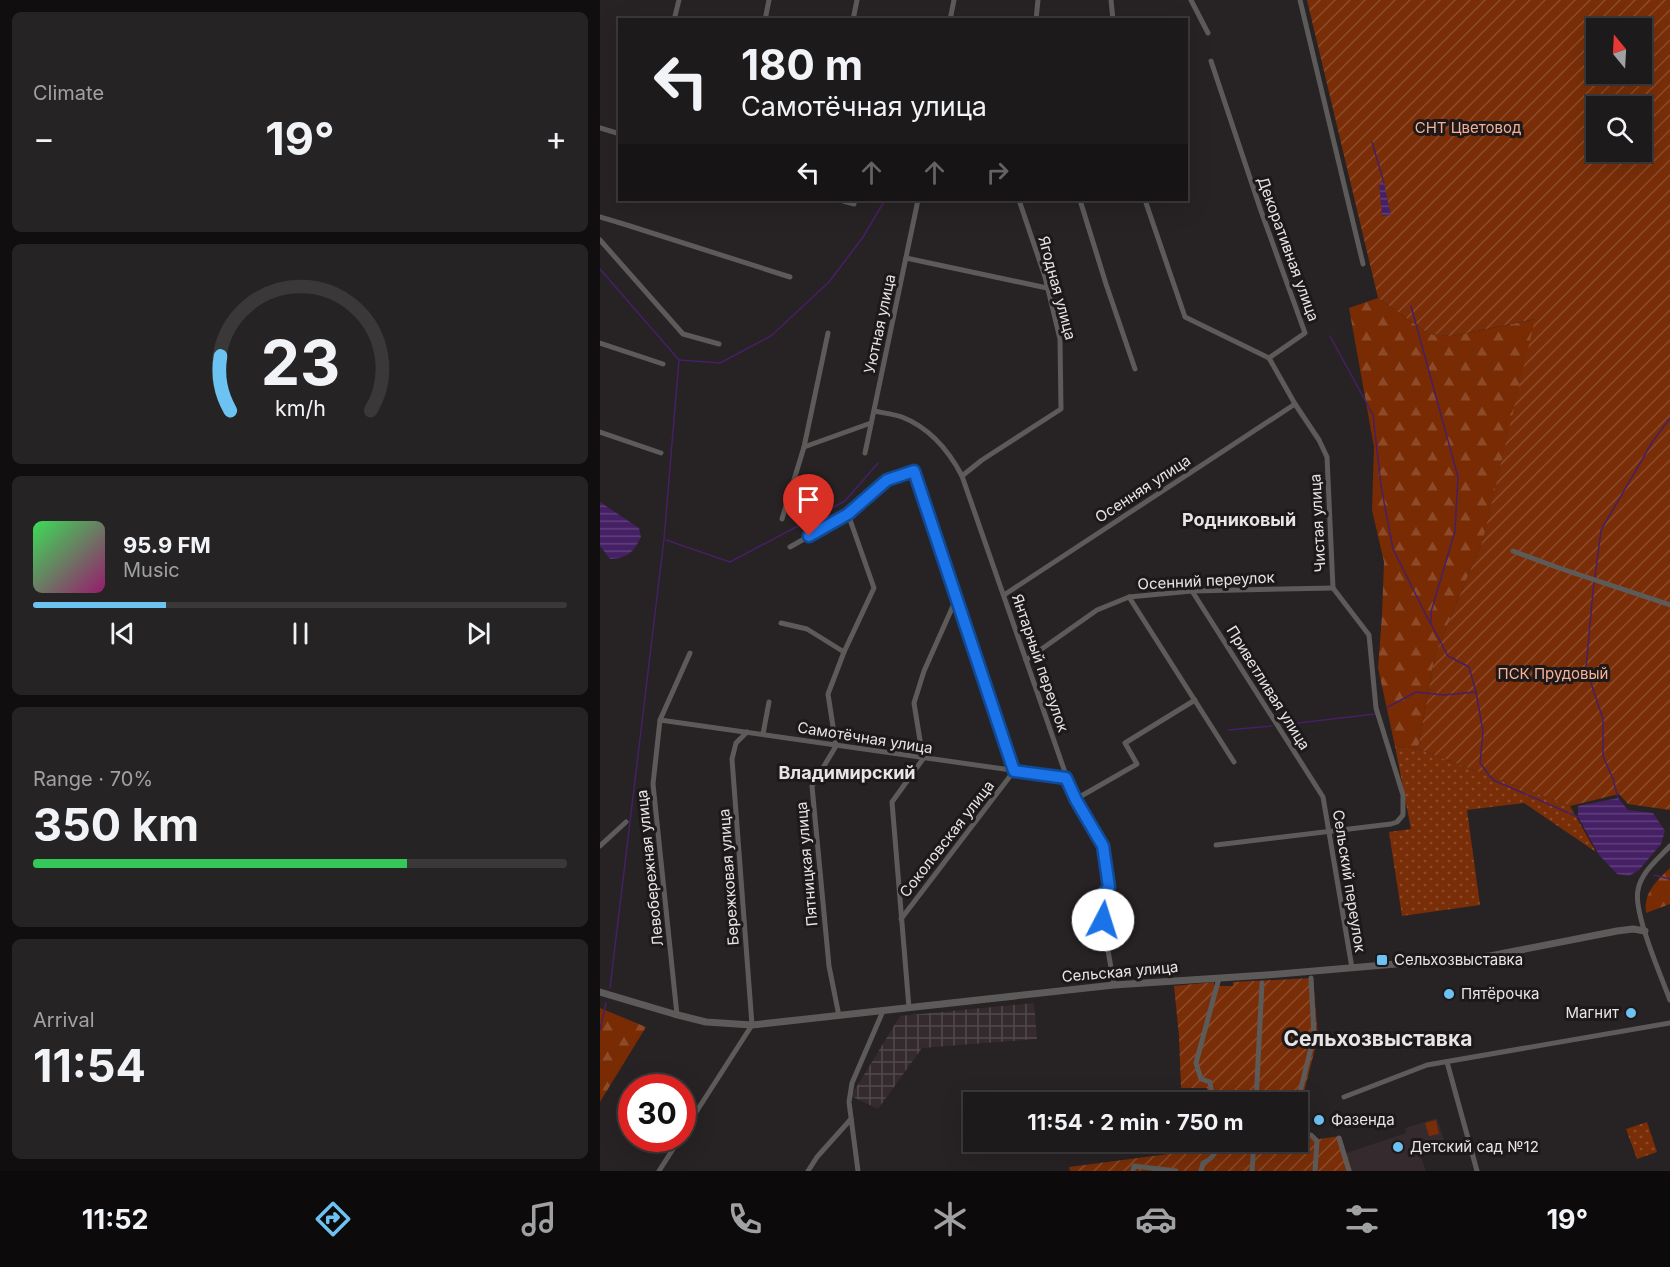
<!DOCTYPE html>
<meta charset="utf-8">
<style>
body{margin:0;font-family:Inter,sans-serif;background:#252324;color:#f1f3f6;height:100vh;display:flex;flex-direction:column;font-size:22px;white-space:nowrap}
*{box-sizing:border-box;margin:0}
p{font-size:20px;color:#a0a1a3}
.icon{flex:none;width:33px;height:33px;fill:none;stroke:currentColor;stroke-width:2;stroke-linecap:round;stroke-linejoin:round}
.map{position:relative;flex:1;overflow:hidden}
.panel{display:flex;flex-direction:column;gap:12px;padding:12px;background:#100e0f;width:600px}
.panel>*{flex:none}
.banner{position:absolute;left:18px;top:18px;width:570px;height:183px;border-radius:0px;box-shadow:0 6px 24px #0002,0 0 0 2px #3b383a;background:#1d1a1b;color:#f1f3f6;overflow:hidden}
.needle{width:39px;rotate:342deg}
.fabs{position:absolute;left:986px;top:18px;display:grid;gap:12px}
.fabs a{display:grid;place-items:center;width:66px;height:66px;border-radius:0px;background:#1d1a1b;box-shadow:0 6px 24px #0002,0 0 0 2px #3b383a;font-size:30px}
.speed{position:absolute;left:18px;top:1074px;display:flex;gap:12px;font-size:30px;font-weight:700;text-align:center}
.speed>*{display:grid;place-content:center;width:78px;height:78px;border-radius:50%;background:#1d1a1b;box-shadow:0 6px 24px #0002,0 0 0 2px #3b383a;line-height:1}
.speed .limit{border:9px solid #d22;background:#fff;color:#111}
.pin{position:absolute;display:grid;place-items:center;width:51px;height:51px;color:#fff;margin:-62px -26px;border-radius:50% 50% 50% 0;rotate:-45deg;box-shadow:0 0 6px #0007}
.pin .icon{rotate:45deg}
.me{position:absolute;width:66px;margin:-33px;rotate:5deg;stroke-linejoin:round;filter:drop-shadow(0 0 4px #0008)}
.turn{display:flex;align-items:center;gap:21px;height:126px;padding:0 24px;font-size:27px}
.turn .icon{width:78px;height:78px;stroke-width:2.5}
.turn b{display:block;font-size:42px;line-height:51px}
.lanes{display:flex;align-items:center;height:57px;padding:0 24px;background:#0003;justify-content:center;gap:30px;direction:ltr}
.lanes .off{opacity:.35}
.big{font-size:45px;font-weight:700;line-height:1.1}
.panel .widget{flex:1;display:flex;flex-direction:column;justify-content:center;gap:9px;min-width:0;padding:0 21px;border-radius:9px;background:#252324}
.panel .dial{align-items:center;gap:0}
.dial svg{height:156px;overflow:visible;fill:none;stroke:#3b383a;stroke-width:7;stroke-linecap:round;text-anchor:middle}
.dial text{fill:#f1f3f6;stroke:none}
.song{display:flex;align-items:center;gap:18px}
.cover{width:72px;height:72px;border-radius:9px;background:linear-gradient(135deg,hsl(130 70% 55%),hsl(320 70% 35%))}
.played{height:6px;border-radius:3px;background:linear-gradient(90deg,#6cc3f2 25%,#3b383a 25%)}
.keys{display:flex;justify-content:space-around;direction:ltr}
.heat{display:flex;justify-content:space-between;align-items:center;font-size:33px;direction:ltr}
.charge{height:9px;border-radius:4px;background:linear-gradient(90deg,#34c759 70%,#3b383a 0)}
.trip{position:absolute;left:363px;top:1092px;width:345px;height:60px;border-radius:0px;background:#1d1a1b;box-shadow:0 6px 24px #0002,0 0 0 2px #3b383a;font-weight:700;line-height:60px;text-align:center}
.tab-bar{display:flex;height:96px;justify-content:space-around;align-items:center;background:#0c0a0b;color:#a0a1a3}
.tab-bar .icon{width:42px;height:42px}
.tab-bar .current{color:#6cc3f2}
.tab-bar b{font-size:27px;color:#f1f3f6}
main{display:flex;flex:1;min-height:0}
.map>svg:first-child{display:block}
</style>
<main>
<section class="panel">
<div class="widget"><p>Climate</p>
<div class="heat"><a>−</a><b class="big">19°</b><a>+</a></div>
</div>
<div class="widget dial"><svg viewBox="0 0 100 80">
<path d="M14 69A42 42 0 1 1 86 69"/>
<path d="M14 69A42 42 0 0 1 9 41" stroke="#6cc3f2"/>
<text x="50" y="56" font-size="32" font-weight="700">23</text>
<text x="50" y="72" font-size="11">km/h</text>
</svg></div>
<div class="widget">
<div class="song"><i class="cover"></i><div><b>95.9 FM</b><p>Music</p></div></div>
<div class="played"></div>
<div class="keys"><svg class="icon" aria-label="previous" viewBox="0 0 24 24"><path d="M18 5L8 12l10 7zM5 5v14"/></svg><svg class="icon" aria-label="pause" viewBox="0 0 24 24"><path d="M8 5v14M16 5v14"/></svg><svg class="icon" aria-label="next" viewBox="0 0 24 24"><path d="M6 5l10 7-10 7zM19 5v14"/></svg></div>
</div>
<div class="widget"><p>Range · 70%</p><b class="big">350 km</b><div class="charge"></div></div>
<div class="widget"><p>Arrival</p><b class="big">11:54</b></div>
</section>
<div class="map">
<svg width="1070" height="1171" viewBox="0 0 1070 1171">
<defs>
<pattern id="industrial-grid" width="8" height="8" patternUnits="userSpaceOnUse" patternTransform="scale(1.5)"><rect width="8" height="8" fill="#352a2e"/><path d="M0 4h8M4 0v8" fill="none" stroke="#52494c"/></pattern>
<pattern id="grass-dots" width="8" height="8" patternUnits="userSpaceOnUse" patternTransform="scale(1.5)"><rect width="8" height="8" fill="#792e08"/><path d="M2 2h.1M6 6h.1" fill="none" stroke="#8c4c2c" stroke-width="1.8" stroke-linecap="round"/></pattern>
<pattern id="forest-firs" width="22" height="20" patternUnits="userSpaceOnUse" patternTransform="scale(1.5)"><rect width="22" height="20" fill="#792b03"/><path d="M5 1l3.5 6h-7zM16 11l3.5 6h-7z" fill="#8c4a28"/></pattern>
<pattern id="garden-furrows" width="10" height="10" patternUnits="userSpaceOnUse" patternTransform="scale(1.5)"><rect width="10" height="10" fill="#792e08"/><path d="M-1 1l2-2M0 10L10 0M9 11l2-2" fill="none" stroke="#8c4c2c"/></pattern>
<pattern id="water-rules" width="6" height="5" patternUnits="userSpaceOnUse" patternTransform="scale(1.5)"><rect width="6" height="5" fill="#452065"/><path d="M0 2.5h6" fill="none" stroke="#60407b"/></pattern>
</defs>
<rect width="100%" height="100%" fill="#272224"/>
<path fill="#352a2e" d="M837,1118L845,1143L819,1151L826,1171H752L746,1153L806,1133L805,1128Z"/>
<path fill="url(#industrial-grid)" d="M434,1003L437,1039L322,1048L278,1109L251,1096L300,1016Z"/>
<g fill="url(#grass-dots)">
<path d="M795,746L818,749L970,806L996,852L924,803L867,810L880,905L802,916L789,832L811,829Z"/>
<path d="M1047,1122L1057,1152L1037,1159L1026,1129Z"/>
</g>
<g fill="url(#forest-firs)">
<path d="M778,298L829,334L852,336L936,319L883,540L835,655L818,749L795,746L778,668L782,615L784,562L772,510L774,447L749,308Z"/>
<path d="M1070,868V904L1046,913C1043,893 1057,880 1070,868Z"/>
<path d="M0,1008L46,1027L0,1102Z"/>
</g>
<g fill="url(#garden-furrows)" fill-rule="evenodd">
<path d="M707,0H1070V810L1028,804L1019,794L970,806L818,749L835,655L883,540L935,319L852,336L829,334L778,298ZM996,28H1041V74H996ZM996,106H1041V152H996Z"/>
<path d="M713,978L718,1037L702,1100L704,1124L709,1132L719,1139L741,1136L752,1171H470L469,1167L614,1148V1142H698V1102H609L607,1088H581L579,1036L574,986L614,982V986H633V982Z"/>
</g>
<path fill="#792e08" d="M836,1120L839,1134L829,1136L825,1123Z"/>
<g fill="url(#water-rules)">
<path d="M779,183H784L791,215L782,216Z"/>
<path d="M0,502L39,528L41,537C33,552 29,558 10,559L0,546Z"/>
<path d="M1018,798L1028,810L1053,813L1065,831L1061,844L1039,870L1029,876L1017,874L999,855L978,817V806Z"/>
</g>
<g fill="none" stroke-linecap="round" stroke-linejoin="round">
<g stroke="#452065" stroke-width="1.5">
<path d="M772,142L784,183"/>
<path d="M0,269L79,360L64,539L10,988"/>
<path d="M811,306L858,477L855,531L831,612V624L848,656L869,667L876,692L883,732L880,763L893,780L978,817"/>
<path d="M730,336L773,415L781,486L793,549L830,623"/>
<path d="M79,360L120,363L171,336L229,282L263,237L285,200"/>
<path d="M66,540L130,562L245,501L278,463"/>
<path d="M995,577L1001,530L1053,441L1070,418"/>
<path d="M994,581L986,668L1003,719V756L1013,779L1018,798"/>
<path d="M788,707L816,692L844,695L876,692"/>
<path d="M681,725L775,714"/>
<path d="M628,730L672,726"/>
<path d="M1054,875L1070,879"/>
<path d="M0,1030L6,1003"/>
</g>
<g stroke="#5d5a5a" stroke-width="5">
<path d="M511,0L513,20"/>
<path d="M591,0L608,33"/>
<path d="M700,0L763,264"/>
<path d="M74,20L79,0"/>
<path d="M165,20L169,0"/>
<path d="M253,20L257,0"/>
<path d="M350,20L354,0"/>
<path d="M436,20L438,0"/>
<path d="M611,61L661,211L705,333L669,358"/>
<path d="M0,128L20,134"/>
<path d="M240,200L254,204"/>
<path d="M480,200L506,284L535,369"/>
<path d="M545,200L585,317L669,358"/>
<path d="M0,217L30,226L190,277"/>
<path d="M0,240L83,334L119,344"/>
<path d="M306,258L447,288"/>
<path d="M0,343L63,364"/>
<path d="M274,411C283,413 293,414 302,417C330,428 349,451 362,476L467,778L476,799L537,764L525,743L595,700"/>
<path d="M0,432L61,453"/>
<path d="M204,447L271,423"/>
<path d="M265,453L318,200"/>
<path d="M362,476L382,460L461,409L460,339L445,277L419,200"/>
<path d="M182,519L204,447L228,333"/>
<path d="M190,547L248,514L287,480L314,471L414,771L301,919"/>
<path d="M913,551L959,568L1070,605"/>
<path d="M592,591L723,797L752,968"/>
<path d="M404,595L695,404"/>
<path d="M529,597L634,762"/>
<path d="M181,623L207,629L244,652"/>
<path d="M426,660L497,610L529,597L592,591L733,588"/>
<path d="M60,720L467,778"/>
<path d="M163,734L169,702"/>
<path d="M476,799L503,846L509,887L499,899L514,985"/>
<path d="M616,845L791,824L797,822L803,815V795L776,708L769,635L733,588L727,457L719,440L695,404L669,358"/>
<path d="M0,846L26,822"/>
<path d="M1070,846C1058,859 1041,872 1038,890C1033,912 1061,976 1070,1000"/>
<path d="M711,978L714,1036L698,1100L700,1121L704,1137L711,1135L717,1141L715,1171"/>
<path d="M309,1008L292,802L323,759L314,703L324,671L357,597"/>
<path d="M77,1015L53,784L60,720L90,653"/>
<path d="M239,1016L229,966L212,786L236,746L228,694L244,652L274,588L248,514"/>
<path d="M847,1062L877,1171"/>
<path d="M744,1097L827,1065L1070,1023"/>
<path d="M613,1102L610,1082L601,1079L596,1063L619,978"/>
<path d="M656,1102L662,983"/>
<path d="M82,1134L152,1025L132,759L136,743L147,732"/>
<path d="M739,1138L749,1171"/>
<path d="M59,1171L80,1138"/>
<path d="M208,1171L217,1157L251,1119"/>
<path d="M258,1171L249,1102L252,1083L283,1011"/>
<path d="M533,1171L534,1166L576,1171"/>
<path d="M601,1171L603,1163C613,1158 617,1153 616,1142"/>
<path d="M652,1171L654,1142"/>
</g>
<path stroke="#5d5a5a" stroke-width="7" d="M0,992L74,1014L106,1022L152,1025L514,985L666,975L890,956L1017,931L1033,929L1045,931"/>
</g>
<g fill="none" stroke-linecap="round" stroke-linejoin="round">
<g stroke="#114b97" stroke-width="15">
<path id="route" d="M209,536L248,514L287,480L314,471L414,771L466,778L476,800L503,846L509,887L499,899L503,920"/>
</g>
<use href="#route" stroke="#1a73e8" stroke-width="10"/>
</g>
<g fill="#6cc3f2" stroke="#1d191a" stroke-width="2">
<rect x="776" y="954" width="12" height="12" rx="3"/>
<circle cx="849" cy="994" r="6"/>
<circle cx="1031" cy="1013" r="6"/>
<circle cx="719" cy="1120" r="6"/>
<circle cx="798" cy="1147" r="6"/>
</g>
<g text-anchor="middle" stroke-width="6" stroke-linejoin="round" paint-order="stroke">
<g font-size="15" fill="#f6b196" stroke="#1d191a">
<text x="868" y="133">СНТ Цветовод</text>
<text x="953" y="679">ПСК Прудовый</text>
</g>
<g font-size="15" fill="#e7e4e5" stroke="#1d191a">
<text transform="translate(688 249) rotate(70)" y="5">Декоративная улица</text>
<text transform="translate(457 288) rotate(75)" y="5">Ягодная улица</text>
<text transform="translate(280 324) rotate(-78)" y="5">Уютная улица</text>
<text transform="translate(543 489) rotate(-33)" y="5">Осенняя улица</text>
<text transform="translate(718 523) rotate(-93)" y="5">Чистая улица</text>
<text transform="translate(606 581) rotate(-3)" y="5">Осенний переулок</text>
<text transform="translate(440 663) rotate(71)" y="5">Янтарный переулок</text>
<text transform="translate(668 688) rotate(58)" y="5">Приветливая улица</text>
<text transform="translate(265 738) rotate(9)" y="5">Самотёчная улица</text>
<text transform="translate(347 839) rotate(-52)" y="5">Соколовская улица</text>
<text transform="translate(207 864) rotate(-95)" y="5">Пятницкая улица</text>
<text transform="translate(50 868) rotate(-96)" y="5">Левобережная улица</text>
<text transform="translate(129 877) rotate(-94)" y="5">Бережковая улица</text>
<text transform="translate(749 881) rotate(81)" y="5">Сельский переулок</text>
<text transform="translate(520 972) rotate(-5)" y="5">Сельская улица</text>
</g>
<g font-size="15" fill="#e7e4e5" stroke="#1d191a" text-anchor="start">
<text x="794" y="965">Сельхозвыставка</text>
<text x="861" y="999">Пятёрочка</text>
<text x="1019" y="1018" text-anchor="end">Магнит</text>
<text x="731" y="1125">Фазенда</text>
<text x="810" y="1152">Детский сад №12</text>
</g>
<g font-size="18" font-weight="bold" fill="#e7e4e5" stroke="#1d191a">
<text x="639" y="526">Родниковый</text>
<text x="247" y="779">Владимирский</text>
</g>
<g font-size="21" font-weight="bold" fill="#e7e4e5" stroke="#1d191a">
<text x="778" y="1046">Сельхозвыставка</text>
</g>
</g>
</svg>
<div class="fabs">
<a><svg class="needle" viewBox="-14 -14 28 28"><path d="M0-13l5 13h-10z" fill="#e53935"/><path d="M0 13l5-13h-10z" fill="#a0a1a3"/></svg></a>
<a><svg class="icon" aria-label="search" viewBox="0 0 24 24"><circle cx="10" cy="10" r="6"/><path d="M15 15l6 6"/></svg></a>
</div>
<div class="speed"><div class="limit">30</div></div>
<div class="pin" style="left:209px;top:536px;background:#d93025"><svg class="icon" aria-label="arrive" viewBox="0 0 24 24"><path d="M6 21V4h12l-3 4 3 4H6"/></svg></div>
<svg class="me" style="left:503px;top:920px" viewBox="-20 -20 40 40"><circle r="19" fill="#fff"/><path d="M0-13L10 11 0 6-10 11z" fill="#1a73e8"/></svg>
<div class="trip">11:54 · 2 min · 750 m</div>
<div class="banner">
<div class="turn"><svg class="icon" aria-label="left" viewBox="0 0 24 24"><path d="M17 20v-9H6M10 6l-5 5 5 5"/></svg><div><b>180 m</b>Самотёчная улица</div></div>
<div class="lanes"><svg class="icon" aria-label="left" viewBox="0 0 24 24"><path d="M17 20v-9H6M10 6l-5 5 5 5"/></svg><svg class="icon off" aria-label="ahead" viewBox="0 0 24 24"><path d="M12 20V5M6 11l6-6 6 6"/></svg><svg class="icon off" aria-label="ahead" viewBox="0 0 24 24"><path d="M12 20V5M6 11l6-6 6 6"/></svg><svg class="icon off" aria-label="right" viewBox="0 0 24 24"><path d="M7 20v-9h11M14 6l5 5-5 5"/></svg></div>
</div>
</div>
</main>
<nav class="tab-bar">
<b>11:52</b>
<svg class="icon current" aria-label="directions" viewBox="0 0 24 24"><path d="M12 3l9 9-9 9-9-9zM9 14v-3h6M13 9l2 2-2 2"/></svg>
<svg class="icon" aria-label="music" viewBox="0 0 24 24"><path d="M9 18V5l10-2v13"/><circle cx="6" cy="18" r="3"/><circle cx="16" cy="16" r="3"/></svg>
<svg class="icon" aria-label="phone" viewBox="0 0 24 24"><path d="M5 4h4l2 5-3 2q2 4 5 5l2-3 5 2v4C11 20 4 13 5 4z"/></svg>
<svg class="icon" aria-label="climate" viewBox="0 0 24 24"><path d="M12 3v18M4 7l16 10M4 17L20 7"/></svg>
<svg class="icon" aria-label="car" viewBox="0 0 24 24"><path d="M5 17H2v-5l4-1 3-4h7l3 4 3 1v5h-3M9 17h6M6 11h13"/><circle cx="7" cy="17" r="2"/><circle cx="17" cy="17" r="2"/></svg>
<svg class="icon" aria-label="filters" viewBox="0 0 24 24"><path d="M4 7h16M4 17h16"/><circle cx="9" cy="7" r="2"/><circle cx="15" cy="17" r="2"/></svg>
<b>19°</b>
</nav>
